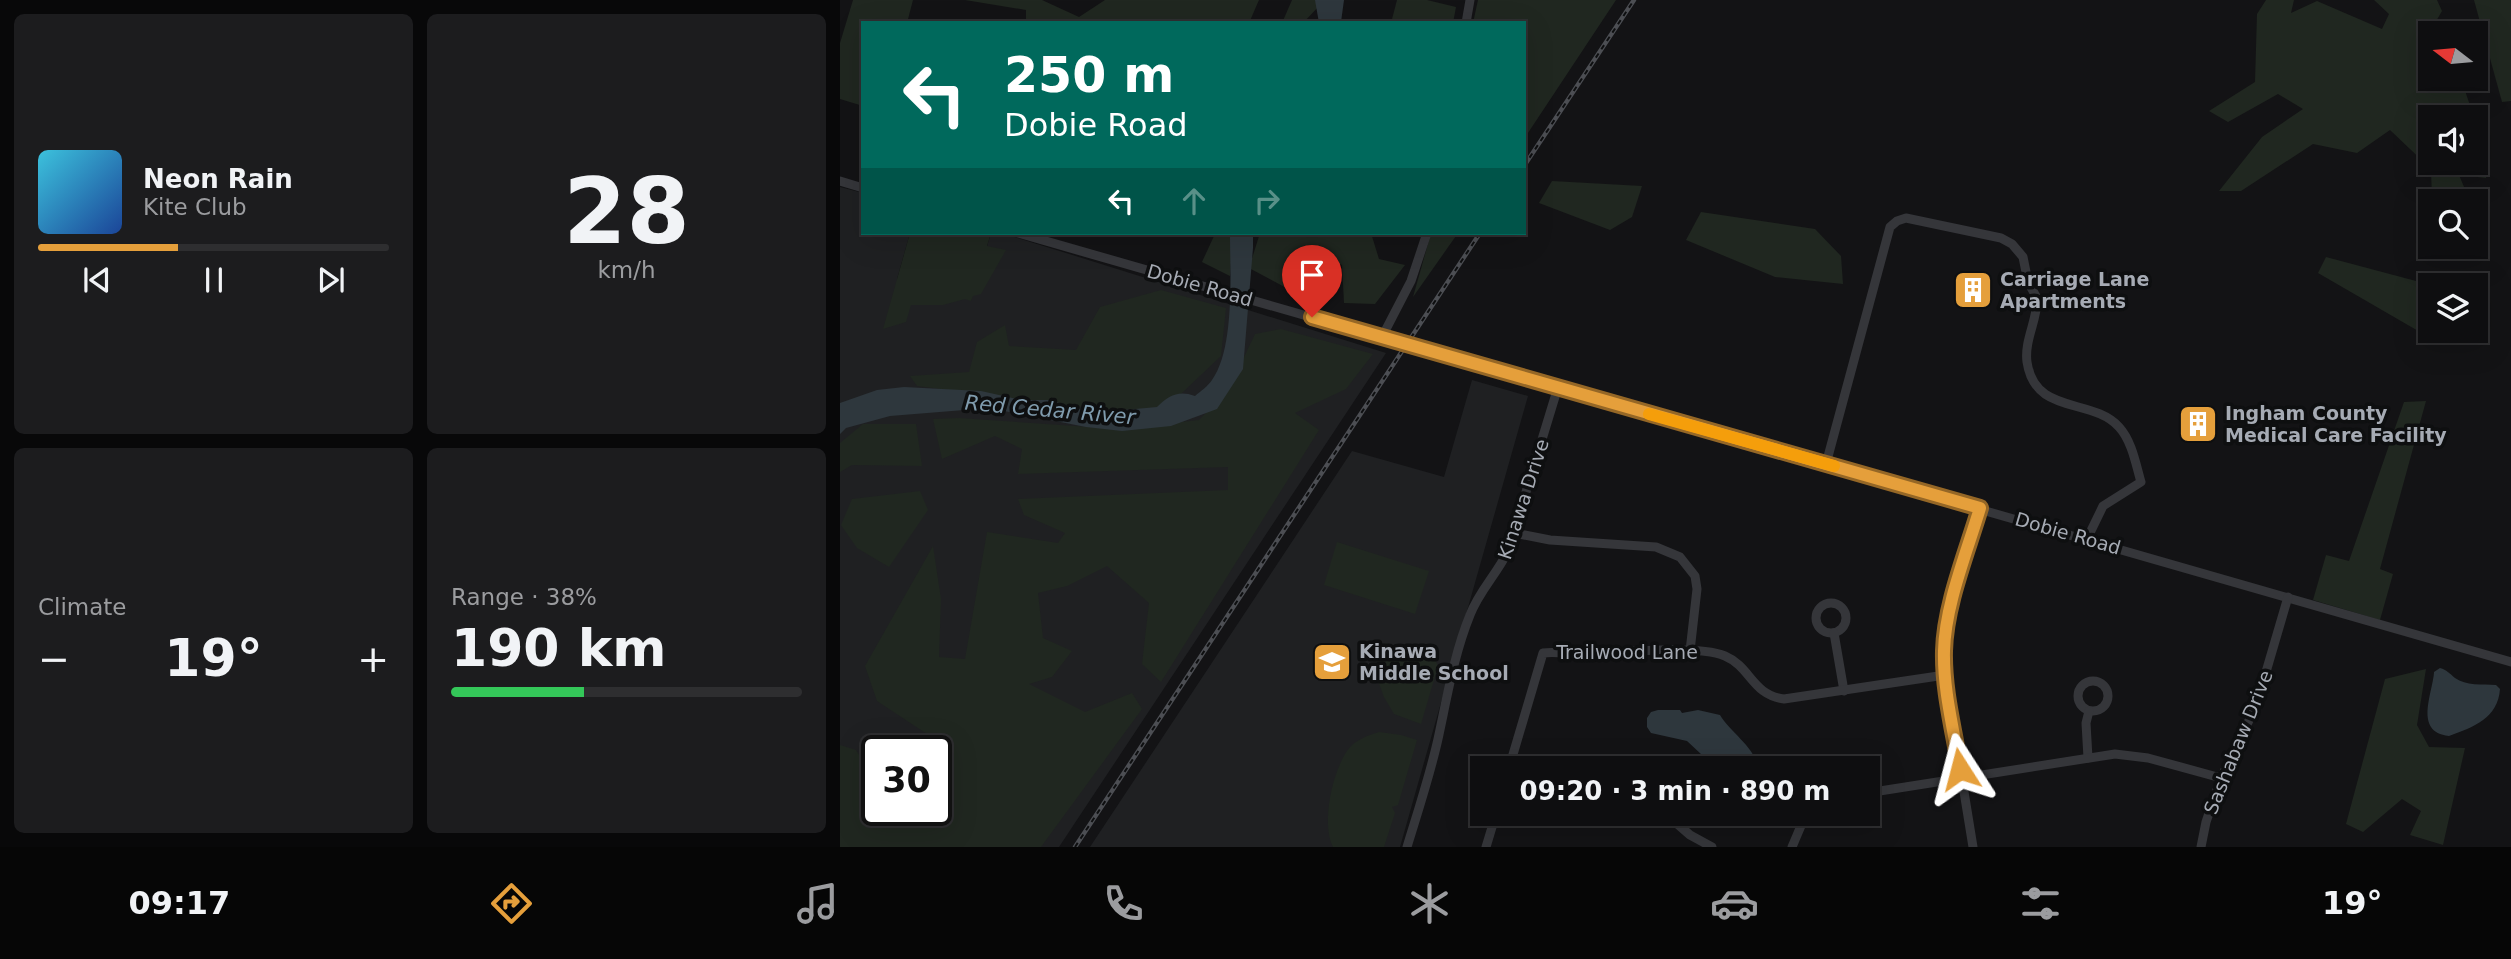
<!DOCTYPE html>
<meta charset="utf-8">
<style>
body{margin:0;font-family:"DejaVu Sans",sans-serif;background:#1c1c1e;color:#f1f3f6;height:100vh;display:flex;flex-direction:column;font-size:26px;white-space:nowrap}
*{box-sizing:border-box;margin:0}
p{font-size:23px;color:#9b9c9f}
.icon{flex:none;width:38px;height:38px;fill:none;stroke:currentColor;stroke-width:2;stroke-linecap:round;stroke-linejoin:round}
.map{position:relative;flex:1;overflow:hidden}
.panel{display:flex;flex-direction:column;gap:14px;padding:14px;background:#080809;width:840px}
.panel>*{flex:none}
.guide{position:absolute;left:21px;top:21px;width:665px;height:214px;border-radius:0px;box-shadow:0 7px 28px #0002,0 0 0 2px #2e2e30;background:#00695c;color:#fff;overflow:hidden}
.needle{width:46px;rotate:286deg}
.tools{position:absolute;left:1578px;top:21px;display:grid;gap:14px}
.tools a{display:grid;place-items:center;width:70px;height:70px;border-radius:0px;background:#0e0e10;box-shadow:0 7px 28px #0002,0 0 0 2px #2e2e30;font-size:35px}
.speed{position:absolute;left:21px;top:735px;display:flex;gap:14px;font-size:35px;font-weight:700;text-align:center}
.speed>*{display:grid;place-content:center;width:91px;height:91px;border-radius:50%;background:#0e0e10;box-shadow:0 7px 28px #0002,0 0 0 2px #2e2e30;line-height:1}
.speed .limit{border:4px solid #111;border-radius:10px;background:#fff;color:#111}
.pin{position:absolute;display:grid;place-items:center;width:60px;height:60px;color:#fff;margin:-72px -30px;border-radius:50% 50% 50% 0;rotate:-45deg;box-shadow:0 0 7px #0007}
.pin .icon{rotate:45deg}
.me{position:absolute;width:77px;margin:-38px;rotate:351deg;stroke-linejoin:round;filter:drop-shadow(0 0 5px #0008)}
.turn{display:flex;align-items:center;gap:24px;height:147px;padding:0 28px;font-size:32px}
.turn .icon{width:91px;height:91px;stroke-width:2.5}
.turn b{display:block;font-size:49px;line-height:60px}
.lanes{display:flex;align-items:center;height:66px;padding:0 28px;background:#0003;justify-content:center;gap:35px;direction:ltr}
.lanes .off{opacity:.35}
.big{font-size:52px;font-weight:700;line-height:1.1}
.panel .widget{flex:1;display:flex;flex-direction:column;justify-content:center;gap:10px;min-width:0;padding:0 24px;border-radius:10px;background:#1c1c1e}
.panel .dial{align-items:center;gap:0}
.dial b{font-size:91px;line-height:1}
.song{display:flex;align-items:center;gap:21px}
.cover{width:84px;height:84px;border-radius:10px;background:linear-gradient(135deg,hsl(190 70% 55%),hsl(220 70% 35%))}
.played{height:7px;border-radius:4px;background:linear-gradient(90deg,#e59f3b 40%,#2e2e30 40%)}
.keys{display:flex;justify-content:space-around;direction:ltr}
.heat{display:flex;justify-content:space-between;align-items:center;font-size:38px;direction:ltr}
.charge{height:10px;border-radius:5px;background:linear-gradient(90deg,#34c759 38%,#2e2e30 0)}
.panel .tiles{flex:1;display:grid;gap:14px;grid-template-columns:repeat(2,1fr)}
.trip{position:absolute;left:630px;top:756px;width:410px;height:70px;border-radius:0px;background:#0e0e10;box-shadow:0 7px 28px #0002,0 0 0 2px #2e2e30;font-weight:700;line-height:70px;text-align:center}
.menu{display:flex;height:112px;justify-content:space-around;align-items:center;background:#060606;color:#9b9c9f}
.menu .icon{width:49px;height:49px}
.menu .active{color:#e59f3b}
.menu b{font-size:32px;color:#f1f3f6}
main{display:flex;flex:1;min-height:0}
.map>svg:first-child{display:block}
</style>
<main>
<section class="panel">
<div class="tiles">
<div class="widget">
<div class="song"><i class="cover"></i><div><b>Neon Rain</b><p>Kite Club</p></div></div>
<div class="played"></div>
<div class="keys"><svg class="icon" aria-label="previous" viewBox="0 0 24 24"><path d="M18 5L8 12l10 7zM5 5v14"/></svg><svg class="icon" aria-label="pause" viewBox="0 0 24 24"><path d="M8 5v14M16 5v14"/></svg><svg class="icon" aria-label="next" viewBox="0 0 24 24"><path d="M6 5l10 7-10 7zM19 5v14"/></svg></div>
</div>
<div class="widget dial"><b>28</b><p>km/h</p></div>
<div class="widget"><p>Climate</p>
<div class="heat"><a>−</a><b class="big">19°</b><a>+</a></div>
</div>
<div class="widget"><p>Range · 38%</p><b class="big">190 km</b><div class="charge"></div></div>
</div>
</section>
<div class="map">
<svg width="1671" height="847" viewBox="0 0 1671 847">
<rect width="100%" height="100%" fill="#131315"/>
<g fill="#1f2022" fill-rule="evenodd">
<path d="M0,187L23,193V233H70L57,279L131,300L151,233H162L546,353L219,847H0ZM37,751H96V810H37Z"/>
<path d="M632,380L688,396L560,847H250L512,451L604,477Z"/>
</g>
<g fill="#202720">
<path d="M13,0H73L67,23H23V106L0,99V43Z"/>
<path d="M125,0H202L239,17L265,0H419L409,23H186V10Z"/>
<path d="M452,0H481L480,5L463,23H442Z"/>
<path d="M557,0H587L616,7L613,23H551Z"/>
<path d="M638,0H776L684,139V23H633Z"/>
<path d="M1426,0H1454L1451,13L1477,1L1542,29L1549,14L1534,0H1597L1602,11L1577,54L1591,55V79H1621L1634,117H1591V163H1636V123L1649,161L1646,178L1619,175L1630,201H1592L1591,169L1550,130L1517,153L1473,144L1401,191H1379L1422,137L1463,109L1438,94L1388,122L1369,111L1415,82L1417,14Z"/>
<path d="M1634,0H1671V101L1662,102Z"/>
<path d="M712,181L802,186L792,217L770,230L699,203Z"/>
<path d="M861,212L975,229L1001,256L1003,284L935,277L846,240Z"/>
<path d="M70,233H151L147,246L166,250L141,294L133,296L131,301L125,299L103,305H71L66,322L43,329Z"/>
<path d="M420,233H531L539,259L565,265L535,304L504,303L502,265L464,248L454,292L409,268Z"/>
<path d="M591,233H618L573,297Z"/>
<path d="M374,236H393L390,276L362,262Z"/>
<path d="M1486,257L1591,285V331H1599V343L1478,273Z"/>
<path d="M321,290L386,308L381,356L324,410L257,409L77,386L70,376L129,372L137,342L165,325L169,346L236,350L260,307Z"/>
<path d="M441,329L533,354L506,389L455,413L479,430L321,682L302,664L309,603L267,566L227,586L198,593L203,638L232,651L212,677L189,684L245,712L292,693L302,709L201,847H0V745L16,750L37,784V810H96V751H83L87,734L37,701L25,666L93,546L101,599L99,657L125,659L147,532L218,543L225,533L184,515L178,499L388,490V467L178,474L182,449L155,436L102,459L93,419L119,418L279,429L359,420L388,391L415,334Z"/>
<path d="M1586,401L1540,569L1553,574L1540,620L1473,600L1486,555L1509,561L1564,402Z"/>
<path d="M23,424H76L82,466L12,465L0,472V443Z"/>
<path d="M80,491L88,510L49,567L17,548L1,525L12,499Z"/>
<path d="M497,542L589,571L575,614L484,585Z"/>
<path d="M545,643L595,660L598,666L581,724L554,714L544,697L537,678L538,660Z"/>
<path d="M1586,669L1577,725L1589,747L1625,748L1603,845L1570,835L1581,811L1562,799L1523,832L1506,824L1545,679Z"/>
<path d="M539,732L561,735L577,740L558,805L552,807L555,813L544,847H493C481,824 492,773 507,751C514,740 527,736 539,732Z"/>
</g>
<g fill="#2e373d">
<path d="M475,0H504L501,22L479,23Z"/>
<path d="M390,233H413V248L403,369L377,409L331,426L282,431L246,427L149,408L50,416L6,428L0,434V403L37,390L64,387L141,391L181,400H210L242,410L273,411L317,407C329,395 339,390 355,396C361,391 368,386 372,380C395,348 390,273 390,233Z"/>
<path d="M1600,668C1607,670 1609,673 1615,678C1626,686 1642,684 1656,685L1660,689C1658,718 1634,727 1609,736C1573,732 1593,693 1594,672Z"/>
<path d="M818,710H840L842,713L858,710L880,715C890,732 918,750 917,768H876L847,741L811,733L807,727V718L811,712Z"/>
</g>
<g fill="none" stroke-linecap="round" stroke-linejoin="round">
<g stroke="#35363a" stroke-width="9">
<path d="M626,23L630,0"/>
<path d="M0,181L23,188"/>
<path d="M178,233L1671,662"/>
<path d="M542,337L571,281L587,233"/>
<path d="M986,464L1050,227L1057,221L1066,218L1161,238L1172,244L1183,257L1188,282L1197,298C1198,319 1184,340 1187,362C1195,416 1252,397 1279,427C1292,441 1296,465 1301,482L1263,506L1247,539"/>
<path d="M674,533L710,540L816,547L840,557L855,576L857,589L850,651"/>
<circle cx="991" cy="618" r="15"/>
<path d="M994,633L1004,691"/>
<circle cx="1253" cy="696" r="15"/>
<path d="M672,757L709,768"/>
<path d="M1248,758L1246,723L1249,711"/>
<path d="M669,768L703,653C715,651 728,654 740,654C775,653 856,644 885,656C911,667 912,695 944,699L1105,675"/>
<path d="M1027,793L1275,754L1308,758L1381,778"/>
<path d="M826,814L850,835L872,847"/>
<path d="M567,847C578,811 590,775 598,739C607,698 614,654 630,615C639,591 657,574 668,551L718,387"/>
<path d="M646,847L656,814"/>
<path d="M952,847L966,814"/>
<path d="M1133,847L1105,675C1101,618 1124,562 1140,508"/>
<path d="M1361,847L1366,822L1381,778L1416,706L1448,597"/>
</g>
<g stroke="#4c4e53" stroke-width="4.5">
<g id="rail">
<path d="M684,166L794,0"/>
<path d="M235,847L640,233"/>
</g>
</g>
<use href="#rail" stroke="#0e0f10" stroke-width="2" stroke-dasharray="5" stroke-linecap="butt"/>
</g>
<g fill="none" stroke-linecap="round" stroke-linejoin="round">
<g stroke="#956726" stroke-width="18">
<path id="route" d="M472,317L1140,508C1127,552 1105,605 1104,651C1103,690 1114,731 1120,769"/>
</g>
<use href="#route" stroke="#e59f3b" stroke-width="12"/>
<path stroke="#f59e0b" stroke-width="12" d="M809,414L994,466"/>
</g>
<defs>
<g id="building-square" transform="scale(2.0125)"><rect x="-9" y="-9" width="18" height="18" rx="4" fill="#e59f3b" stroke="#0e0f10"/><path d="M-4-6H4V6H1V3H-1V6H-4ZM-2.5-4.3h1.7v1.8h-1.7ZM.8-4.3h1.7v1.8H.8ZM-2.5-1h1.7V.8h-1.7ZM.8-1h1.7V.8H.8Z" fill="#fff"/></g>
<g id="school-square" transform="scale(2.0125)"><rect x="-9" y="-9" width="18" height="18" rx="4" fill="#e59f3b" stroke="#0e0f10"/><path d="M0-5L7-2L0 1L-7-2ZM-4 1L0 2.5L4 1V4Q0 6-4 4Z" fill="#fff"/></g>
</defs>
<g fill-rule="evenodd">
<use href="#building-square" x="1133" y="290"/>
<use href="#building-square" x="1358" y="424"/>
<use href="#school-square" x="492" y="662"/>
</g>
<g text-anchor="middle" stroke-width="7" stroke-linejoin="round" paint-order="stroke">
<g font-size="19" font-weight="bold" fill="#a6abb4" stroke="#0e0f10" text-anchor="start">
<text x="1160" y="286">Carriage Lane<tspan x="1160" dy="22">Apartments</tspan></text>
<text x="1385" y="420">Ingham County<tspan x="1385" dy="22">Medical Care Facility</tspan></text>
<text x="519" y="658">Kinawa<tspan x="519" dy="22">Middle School</tspan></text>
</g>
<g font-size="19" fill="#a6abb4" stroke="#0e0f10">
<text transform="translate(360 285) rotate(16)" y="7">Dobie Road</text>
<text transform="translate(683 499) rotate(-72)" y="7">Kinawa Drive</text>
<text transform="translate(1228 533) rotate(16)" y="7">Dobie Road</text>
<text x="787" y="659">Trailwood Lane</text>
<text transform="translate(1398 742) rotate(-68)" y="7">Sashabaw Drive</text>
</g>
<g font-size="21" font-style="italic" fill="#7f9bad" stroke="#0e0f10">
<text transform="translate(210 410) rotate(5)" y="7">Red Cedar River</text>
</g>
</g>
</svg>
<div class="tools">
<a><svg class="needle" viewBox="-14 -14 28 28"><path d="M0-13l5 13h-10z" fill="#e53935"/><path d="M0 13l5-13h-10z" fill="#9b9c9f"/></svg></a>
<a><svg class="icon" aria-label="sound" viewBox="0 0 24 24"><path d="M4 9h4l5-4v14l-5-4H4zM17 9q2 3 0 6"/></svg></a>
<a><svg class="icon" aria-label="search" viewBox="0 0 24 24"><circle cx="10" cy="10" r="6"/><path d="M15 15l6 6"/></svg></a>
<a><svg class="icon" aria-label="layers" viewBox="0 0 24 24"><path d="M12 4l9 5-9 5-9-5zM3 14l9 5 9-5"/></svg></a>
</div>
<div class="speed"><div class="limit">30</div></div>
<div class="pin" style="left:472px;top:317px;background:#d93025"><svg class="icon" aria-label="arrive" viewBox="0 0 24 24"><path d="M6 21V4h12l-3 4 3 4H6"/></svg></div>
<svg class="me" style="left:1120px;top:769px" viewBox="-20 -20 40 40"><path d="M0-17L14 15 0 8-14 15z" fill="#e59f3b" stroke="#fff" stroke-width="4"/></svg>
<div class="trip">09:20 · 3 min · 890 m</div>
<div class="guide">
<div class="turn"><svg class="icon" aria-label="left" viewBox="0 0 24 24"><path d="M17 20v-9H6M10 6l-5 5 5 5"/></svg><div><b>250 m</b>Dobie Road</div></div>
<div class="lanes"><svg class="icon" aria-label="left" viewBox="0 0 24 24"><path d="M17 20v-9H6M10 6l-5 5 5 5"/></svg><svg class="icon off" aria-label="ahead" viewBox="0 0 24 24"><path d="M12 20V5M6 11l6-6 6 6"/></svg><svg class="icon off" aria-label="right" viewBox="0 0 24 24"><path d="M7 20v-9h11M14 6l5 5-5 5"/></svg></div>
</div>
</div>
</main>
<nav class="menu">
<b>09:17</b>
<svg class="icon active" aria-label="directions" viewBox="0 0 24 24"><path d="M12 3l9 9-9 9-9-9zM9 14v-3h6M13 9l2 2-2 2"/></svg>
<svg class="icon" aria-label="music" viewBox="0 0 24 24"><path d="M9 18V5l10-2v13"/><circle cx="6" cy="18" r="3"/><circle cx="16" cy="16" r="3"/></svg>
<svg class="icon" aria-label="phone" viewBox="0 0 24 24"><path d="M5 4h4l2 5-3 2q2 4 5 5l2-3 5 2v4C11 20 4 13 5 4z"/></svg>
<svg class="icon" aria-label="climate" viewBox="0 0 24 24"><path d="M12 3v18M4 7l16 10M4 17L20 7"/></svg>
<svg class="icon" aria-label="car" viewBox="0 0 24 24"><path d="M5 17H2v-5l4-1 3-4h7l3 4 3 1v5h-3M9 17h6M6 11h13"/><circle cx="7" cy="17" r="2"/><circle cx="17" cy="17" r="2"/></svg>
<svg class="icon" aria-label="filters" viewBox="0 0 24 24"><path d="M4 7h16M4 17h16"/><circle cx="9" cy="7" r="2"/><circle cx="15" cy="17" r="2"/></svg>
<b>19°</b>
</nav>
